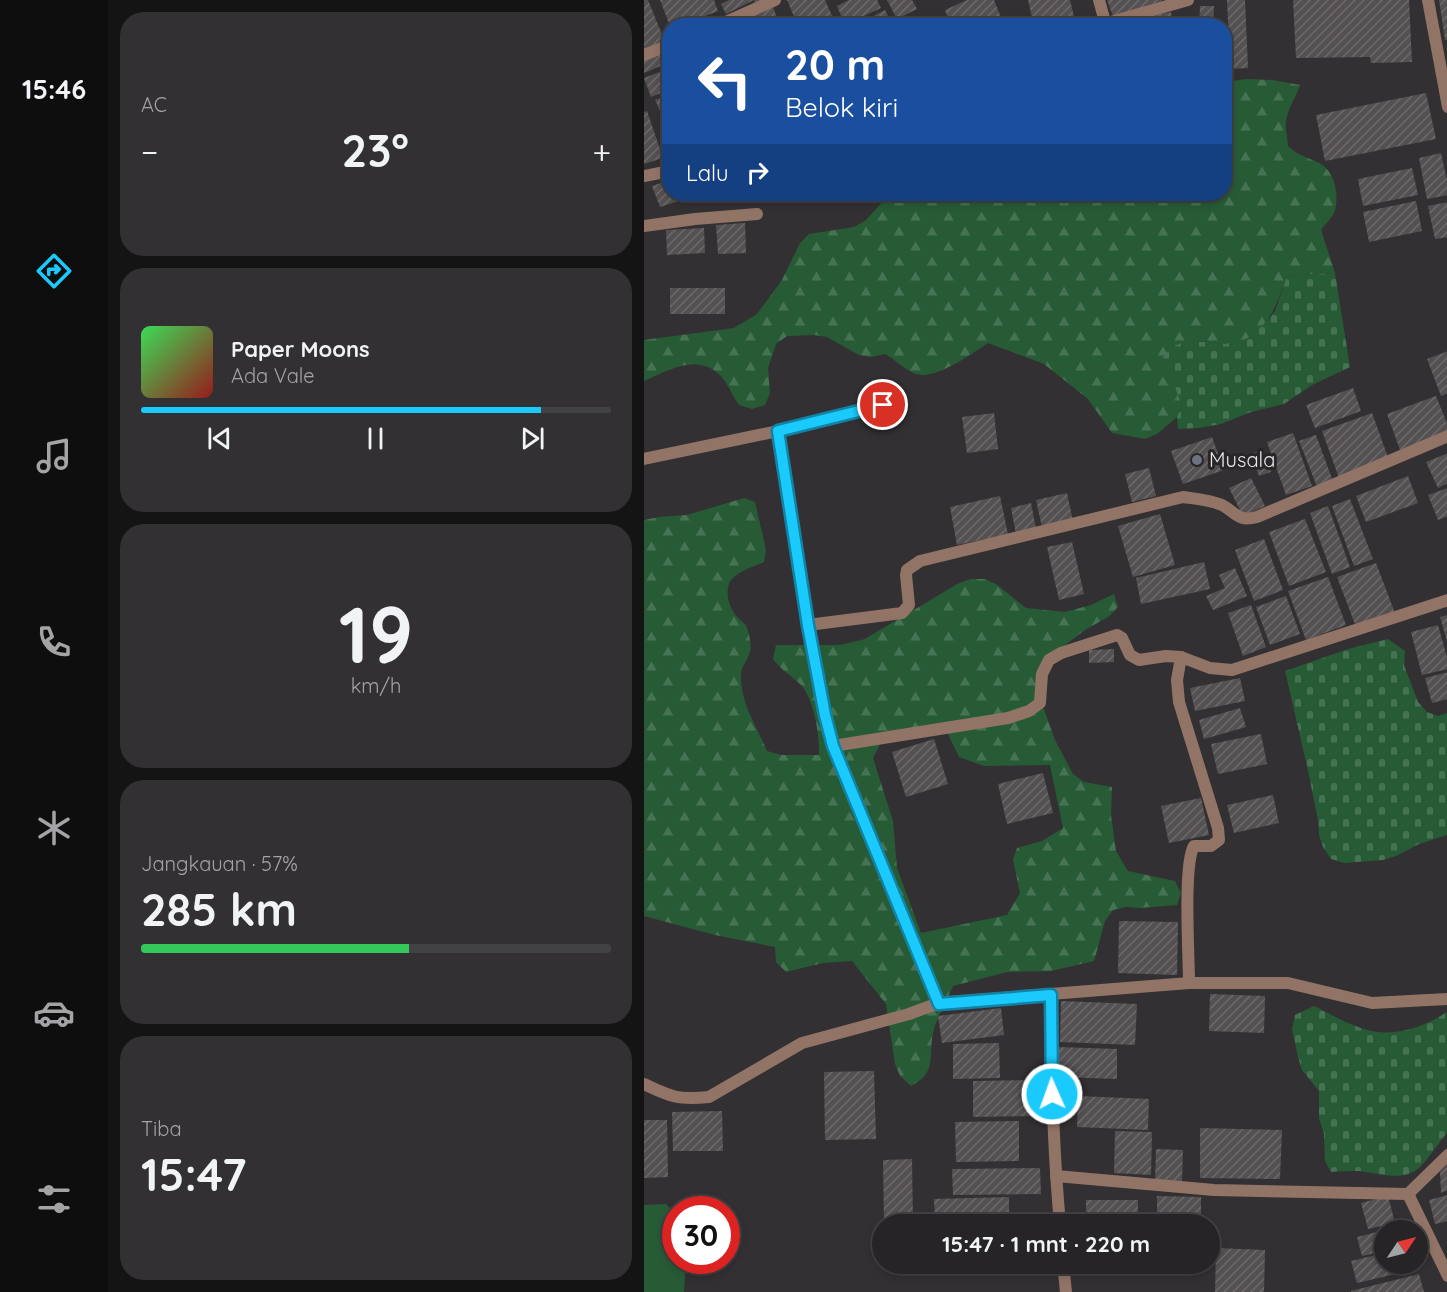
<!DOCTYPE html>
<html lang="id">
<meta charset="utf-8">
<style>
body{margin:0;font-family:Quicksand,sans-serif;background:#323032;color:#f1f3f6;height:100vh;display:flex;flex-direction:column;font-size:22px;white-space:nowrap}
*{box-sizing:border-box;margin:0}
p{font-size:20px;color:#a4a4a7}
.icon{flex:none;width:33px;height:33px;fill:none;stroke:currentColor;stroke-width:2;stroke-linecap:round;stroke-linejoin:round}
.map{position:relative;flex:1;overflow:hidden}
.sheet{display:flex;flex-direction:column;gap:12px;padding:12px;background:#151415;width:536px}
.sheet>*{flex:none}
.banner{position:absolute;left:18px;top:18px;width:570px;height:183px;border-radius:24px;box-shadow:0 3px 9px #0003,0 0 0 2px #424143;background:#1a4fa0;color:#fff;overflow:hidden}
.needle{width:39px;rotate:55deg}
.buttons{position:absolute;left:730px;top:1220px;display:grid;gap:12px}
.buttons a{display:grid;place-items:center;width:54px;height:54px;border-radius:50%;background:#262426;box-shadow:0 3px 9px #0003,0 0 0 2px #424143;font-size:30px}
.speed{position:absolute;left:18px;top:1196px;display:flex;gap:12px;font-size:30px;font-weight:700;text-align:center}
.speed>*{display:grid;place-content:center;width:78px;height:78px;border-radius:50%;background:#262426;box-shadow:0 3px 9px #0003,0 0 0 2px #424143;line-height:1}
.speed .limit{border:9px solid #d22;background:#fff;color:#111}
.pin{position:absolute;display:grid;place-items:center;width:51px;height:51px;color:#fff;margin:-26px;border:3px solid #fff;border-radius:50%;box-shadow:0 2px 6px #0007}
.me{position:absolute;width:66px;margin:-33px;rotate:358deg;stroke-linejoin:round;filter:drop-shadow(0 0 4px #0008)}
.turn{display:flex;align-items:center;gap:21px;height:126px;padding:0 24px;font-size:27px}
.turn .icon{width:78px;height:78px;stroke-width:2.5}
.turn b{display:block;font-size:42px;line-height:51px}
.then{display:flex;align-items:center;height:57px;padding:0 24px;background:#0003;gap:12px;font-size:22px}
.big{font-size:45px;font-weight:700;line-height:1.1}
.sheet .tile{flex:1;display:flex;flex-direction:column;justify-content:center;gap:9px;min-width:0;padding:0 21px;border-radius:24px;background:#323032}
.sheet .dial{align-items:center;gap:0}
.dial b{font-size:78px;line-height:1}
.song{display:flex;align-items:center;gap:18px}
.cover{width:72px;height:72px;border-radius:9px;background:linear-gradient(135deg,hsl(130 70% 55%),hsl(0 70% 35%))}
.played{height:6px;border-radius:3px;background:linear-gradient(90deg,#1bcafc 85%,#424143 85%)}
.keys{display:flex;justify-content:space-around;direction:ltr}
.heat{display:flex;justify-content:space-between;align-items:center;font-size:33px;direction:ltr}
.charge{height:9px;border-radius:4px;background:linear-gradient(90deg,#34c759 57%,#424143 0)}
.trip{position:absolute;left:228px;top:1214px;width:348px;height:60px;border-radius:30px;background:#262426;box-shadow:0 3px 9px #0003,0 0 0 2px #424143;font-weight:700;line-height:60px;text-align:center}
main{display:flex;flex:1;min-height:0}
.tab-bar{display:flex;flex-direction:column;width:108px;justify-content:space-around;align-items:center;background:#0f0e0f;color:#a4a4a7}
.tab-bar .icon{width:42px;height:42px}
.tab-bar .on{color:#1bcafc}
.tab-bar b{font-size:27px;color:#f1f3f6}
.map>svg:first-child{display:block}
</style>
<main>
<nav class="tab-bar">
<b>15:46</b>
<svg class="icon on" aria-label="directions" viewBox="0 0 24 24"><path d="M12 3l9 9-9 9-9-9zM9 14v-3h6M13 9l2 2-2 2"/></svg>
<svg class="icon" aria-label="music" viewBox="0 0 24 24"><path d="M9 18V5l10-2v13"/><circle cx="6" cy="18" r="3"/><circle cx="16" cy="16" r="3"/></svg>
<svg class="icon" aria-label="phone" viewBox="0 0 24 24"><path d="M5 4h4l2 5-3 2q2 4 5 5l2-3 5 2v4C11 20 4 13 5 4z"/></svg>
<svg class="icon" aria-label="climate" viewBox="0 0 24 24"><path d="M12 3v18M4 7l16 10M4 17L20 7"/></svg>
<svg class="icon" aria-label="car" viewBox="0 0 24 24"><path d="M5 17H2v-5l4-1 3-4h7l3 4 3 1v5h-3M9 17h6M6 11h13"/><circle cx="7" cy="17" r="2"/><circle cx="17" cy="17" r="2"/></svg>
<svg class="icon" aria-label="filters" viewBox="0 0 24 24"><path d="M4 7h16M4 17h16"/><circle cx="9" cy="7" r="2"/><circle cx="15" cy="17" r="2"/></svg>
</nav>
<section class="sheet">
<div class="tile"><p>AC</p>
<div class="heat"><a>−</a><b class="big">23°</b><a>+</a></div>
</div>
<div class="tile">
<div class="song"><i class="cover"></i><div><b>Paper Moons</b><p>Ada Vale</p></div></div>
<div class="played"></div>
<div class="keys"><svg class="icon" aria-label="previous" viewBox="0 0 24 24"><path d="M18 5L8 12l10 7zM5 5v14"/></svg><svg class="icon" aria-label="pause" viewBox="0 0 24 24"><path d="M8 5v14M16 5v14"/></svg><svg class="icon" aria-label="next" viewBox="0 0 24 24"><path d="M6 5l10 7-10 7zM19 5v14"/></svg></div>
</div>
<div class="tile dial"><b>19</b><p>km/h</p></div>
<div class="tile"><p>Jangkauan · 57%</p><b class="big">285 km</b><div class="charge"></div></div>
<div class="tile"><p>Tiba</p><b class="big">15:47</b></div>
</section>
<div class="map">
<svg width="804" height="1292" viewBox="0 0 804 1292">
<defs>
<pattern id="forest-firs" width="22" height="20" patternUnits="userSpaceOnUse" patternTransform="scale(1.5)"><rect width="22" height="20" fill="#275b36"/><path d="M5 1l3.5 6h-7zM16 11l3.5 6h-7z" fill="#467353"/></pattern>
<pattern id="cemetery-stones" width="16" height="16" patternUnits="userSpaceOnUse" patternTransform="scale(1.5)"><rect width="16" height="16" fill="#275b36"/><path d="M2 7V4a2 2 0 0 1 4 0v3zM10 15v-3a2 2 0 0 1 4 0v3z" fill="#467353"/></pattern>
<pattern id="building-hatch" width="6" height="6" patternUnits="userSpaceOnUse" patternTransform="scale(1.5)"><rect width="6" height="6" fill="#555153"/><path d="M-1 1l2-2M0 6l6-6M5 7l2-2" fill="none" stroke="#6d6a6c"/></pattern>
</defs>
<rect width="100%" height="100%" fill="#323032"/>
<path fill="#275b36" d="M22,1204L31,1213L32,1260H42L40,1292H0V1205Z"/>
<g fill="url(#forest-firs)" fill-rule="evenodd">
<path d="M602,79L628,80L656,85C652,98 643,109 642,122C641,130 644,139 644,146C656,157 664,157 677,164C691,173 695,195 691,210C689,217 681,224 677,230L691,273L643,276C632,307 620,344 580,344C576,344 571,342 566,342C553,341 541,342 529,346L534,393L538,405L533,417L513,434L501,439L468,433L444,399L400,364L344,343C329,353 290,381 272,374C261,370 252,360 241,354L227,357L215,355L183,337L170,335L143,336L132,344L124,368L126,393L121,405L108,409L95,405C90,398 86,389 81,381C58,350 27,369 0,381V340L90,328L113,314L138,280L156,243L165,234L210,227L222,220L241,199L253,194H580L581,82Z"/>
<path d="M100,498L111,502L122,550L120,562C109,567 90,572 85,584C81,595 86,610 94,618C98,622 102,624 103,628C105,634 108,646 106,651C104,661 96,667 97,677C97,704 113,727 123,751L137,755H175C176,737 170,699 157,685C148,676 137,670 129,659L132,645H196L221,639L315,583L327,579H340L352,584L382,608L421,612L447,605L470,594L474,607L464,617L441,630L400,661L392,687L411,740L429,774L440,782L468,787L467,815L472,851L484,871L531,881L537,893L533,905L496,908L482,907L469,910L461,921L450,961L407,971L363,972L309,986C303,1000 294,1015 290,1029C283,1054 295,1072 267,1086L256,1076L251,1064L242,1004L208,961L179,963L142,972L132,962L131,947L71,935L0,916V520L15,517L43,515ZM296,725L304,734L315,757L340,766L406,765L419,828L398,841L373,848L369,860L376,893L363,915L277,933L253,868L249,821L229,758L242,732Z"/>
</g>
<g fill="url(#cemetery-stones)">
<path d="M691,273L706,367L668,385L640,404L607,412L577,424L555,428L534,429L533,417L538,405L519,357L529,346L541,342H568L581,344L605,338L623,321L631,311L643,276Z"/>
<path d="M744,639L761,651L760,665L774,702L783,712L794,716L803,713V835L775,844L752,856L739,860L700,863L687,859L679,847L675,835L674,820L663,766L641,671L704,649Z"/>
<path d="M670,1006C685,1013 701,1023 717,1028C746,1039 779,1028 803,1012V1133C794,1143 787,1156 777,1166C761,1183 735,1173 715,1171C706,1171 696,1171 687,1172L681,1161L680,1134L675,1118V1091L658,1070L654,1057L648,1029L651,1015Z"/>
</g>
<g fill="url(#building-hatch)">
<path d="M0,0H4L21,42L0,50Z"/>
<path d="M16,0H70L74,11L36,26H26Z"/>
<path d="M85,0H122L111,4L110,0L82,14L77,4Z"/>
<path d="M143,0H181L189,18L171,26H154Z"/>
<path d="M205,0H233L237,8L201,25L193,6Z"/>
<path d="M243,0H268L273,9L253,19Z"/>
<path d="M323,0H350L358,20L346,26H307L301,10Z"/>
<path d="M384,0H426L431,21L412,26H390Z"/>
<path d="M463,0H518V1L469,16Z"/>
<path d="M583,0H601L604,68L586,69Z"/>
<path d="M649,0H765L768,62L727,63L726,57L652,58Z"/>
<path d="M795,0H804V40H801Z"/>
<path d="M556,6H570L569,26H555Z"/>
<path d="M129,7L136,26H106L103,18Z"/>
<path d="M241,10L249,26H210Z"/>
<path d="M527,12L529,26H498L496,18Z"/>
<path d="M26,46V62L0,73V57Z"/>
<path d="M26,68V89L7,97L0,78Z"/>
<path d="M782,93L792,139L681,161L672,115Z"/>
<path d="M26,94V122L22,124L11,100Z"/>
<path d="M3,111L19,158L0,164V112Z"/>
<path d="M797,153L804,185V195L783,199L775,158Z"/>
<path d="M768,168L774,195L719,206L714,179Z"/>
<path d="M26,180V194H45L46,197L16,207L8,186Z"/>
<path d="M772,201L778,231L725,242L719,212Z"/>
<path d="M804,202V237L791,239L784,206Z"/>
<path d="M101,223L102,253L74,254L72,225Z"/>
<path d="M60,228L61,253L23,255L22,230Z"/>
<rect x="26" y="288" width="55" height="26"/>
<path d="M804,351V393L797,396L783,359Z"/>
<path d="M709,388L717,411L671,428L662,405Z"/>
<path d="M792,396L804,426V432L756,450L743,414Z"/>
<path d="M350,413L354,449L323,453L318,417Z"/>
<path d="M728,413L745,460L695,478L678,431Z"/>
<path d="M649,433L668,486L642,495L623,442Z"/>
<path d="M672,435L690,484L674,489L655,441Z"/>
<path d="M568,437L580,470L539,484L527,451Z"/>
<path d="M619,450L627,472L615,476L607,454Z"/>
<path d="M804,453V483L794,488L782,462Z"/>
<path d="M505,468L512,496L488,502L481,474Z"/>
<path d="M764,476L774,503L722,522L712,496Z"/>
<path d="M607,478L621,506L599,516L585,488Z"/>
<path d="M804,488V516L794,520L784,495Z"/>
<path d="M423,493L429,521L398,527L392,500Z"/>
<path d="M356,496L364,534L313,545L306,507Z"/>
<path d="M706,499L729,559L710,566L688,506Z"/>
<path d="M387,503L392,529L372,534L367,508Z"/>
<path d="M684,506L706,567L688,574L666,513Z"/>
<path d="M516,514L531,565L489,577L474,526Z"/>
<path d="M661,519L682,572L645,586L625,532Z"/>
<path d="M620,539L639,590L610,601L591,550Z"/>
<path d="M428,542L440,594L415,600L403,547Z"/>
<path d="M560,562L566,589L497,604L492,578Z"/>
<path d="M732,563L751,613L712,627L693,577Z"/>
<path d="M591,568L603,596L569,610L562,596L581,588L575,575Z"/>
<path d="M684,577L702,625L662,640L644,591Z"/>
<path d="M642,596L656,634L626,645L612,607Z"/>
<path d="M607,605L622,647L599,656L584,613Z"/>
<path d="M804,615V641H803L796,617Z"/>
<path d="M794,625L804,661V669L778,675L767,632Z"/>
<path d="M470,649V662L445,663V650Z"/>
<path d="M804,672V699L788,703L781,678Z"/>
<path d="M596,678L601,701L551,711L546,688Z"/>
<path d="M596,708L602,727L560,739L555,720Z"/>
<path d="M617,734L623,764L574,774L567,744Z"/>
<path d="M290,739L304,784L262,797L248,752Z"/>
<path d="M399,773L409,813L363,824L354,784Z"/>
<path d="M629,795L635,823L590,833L583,805Z"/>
<path d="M557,798L565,835L525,843L517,806Z"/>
<path d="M475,921L534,922L533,975L474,973Z"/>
<path d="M566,994L621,996L620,1033L565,1031Z"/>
<path d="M417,1001L493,1004L491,1045L416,1042Z"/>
<path d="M357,1008L360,1035L298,1043L294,1016Z"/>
<path d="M355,1043L356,1078L309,1079V1044Z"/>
<path d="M414,1047L473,1049V1079L414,1077Z"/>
<path d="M230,1071L232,1139L181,1140L180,1072Z"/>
<path d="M394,1080L395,1116L329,1117V1081Z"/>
<path d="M434,1096L505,1099L504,1130L433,1127Z"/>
<path d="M78,1111L79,1151H29L28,1112Z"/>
<path d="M0,1120H23L24,1177L0,1178Z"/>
<path d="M375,1121V1161L312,1162L311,1122Z"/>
<path d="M556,1128L638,1130L636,1179L556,1178Z"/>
<path d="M471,1131L508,1132L507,1175L470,1173Z"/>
<path d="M512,1149L539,1150L538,1181H511Z"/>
<path d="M268,1159L269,1222L240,1223L239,1160Z"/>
<path d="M804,1164V1190L797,1193L796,1172Z"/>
<path d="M396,1168L397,1194L309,1195L308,1169Z"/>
<path d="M804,1195V1221L791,1224L785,1200Z"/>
<path d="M513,1196L557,1197V1224H513Z"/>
<path d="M744,1196L751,1223L724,1229L717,1203Z"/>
<path d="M365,1197V1224H291L290,1199Z"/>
<rect x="442" y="1200" width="52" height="24"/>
<path d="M765,1224L766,1230H744V1229Z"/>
<path d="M741,1230V1251L718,1256L713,1237Z"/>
<path d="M572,1248L621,1250L620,1292H571Z"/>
<path d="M741,1253V1263H766L768,1270L713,1283L707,1261Z"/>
<path d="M775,1274L780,1292H707V1291Z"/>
</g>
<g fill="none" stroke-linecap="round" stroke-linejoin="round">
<g stroke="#927466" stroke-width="12">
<path d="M455,0L461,22"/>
<path d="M784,0L804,107"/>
<path d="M73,26L131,0"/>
<path d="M453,26L544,0"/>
<path d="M0,55L26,45"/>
<path d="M0,176L26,171"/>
<path d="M0,226L51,219L113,214"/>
<path d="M134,431L239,405"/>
<path d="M0,459L134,431L164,625L181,715L189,746L295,1003"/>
<path d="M164,625L258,613L265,605L262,575L263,570L276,561L539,497C552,499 566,500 578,505C593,513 593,522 613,517L804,436"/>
<path d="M189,746L364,718L385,711L396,703L398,674L405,660L417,653L473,635L478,638L486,655L495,660L522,656L537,657"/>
<path d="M545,983C545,956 539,864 550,846H567L575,840L574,828L535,702L533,680L537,657L566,668L588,670L804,600"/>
<path d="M407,995C407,1072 409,1148 416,1224"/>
<path d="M0,1084C27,1097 34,1100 65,1097L158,1043L265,1014L295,1003L545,983H644L728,1003L804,999"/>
<path d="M412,1176L570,1190L764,1194L804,1155"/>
<path d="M764,1194L804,1276"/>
<path d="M419,1263L422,1292"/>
</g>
</g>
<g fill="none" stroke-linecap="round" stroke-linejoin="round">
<g stroke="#1283a4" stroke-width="15">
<path id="route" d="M239,405L134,431L164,625L181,715L189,746L295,1004L407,995L408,1094"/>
</g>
<use href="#route" stroke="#1bcafc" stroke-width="10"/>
</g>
<circle fill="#6b7280" stroke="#282628" stroke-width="2" cx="553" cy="460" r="6"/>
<g text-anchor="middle" stroke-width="6" stroke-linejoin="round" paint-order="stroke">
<g font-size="20" fill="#e9e7e9" stroke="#282628" text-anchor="start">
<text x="565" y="467">Musala</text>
</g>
</g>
</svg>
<div class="buttons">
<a><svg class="needle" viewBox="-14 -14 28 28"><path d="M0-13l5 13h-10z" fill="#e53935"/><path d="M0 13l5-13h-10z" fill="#a4a4a7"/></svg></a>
</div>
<div class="speed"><div class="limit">30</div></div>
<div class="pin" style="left:239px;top:405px;background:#d93025"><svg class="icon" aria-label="arrive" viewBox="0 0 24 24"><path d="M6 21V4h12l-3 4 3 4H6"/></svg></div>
<svg class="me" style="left:408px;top:1094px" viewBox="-20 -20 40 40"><circle r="17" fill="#1bcafc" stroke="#fff" stroke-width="3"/><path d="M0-11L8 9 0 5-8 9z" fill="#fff"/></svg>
<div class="trip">15:47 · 1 mnt · 220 m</div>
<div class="banner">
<div class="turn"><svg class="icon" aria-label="left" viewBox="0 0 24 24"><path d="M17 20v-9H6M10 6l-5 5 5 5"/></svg><div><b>20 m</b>Belok kiri</div></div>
<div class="then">Lalu<svg class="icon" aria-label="right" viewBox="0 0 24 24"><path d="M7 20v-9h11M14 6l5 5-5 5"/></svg></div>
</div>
</div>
</main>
